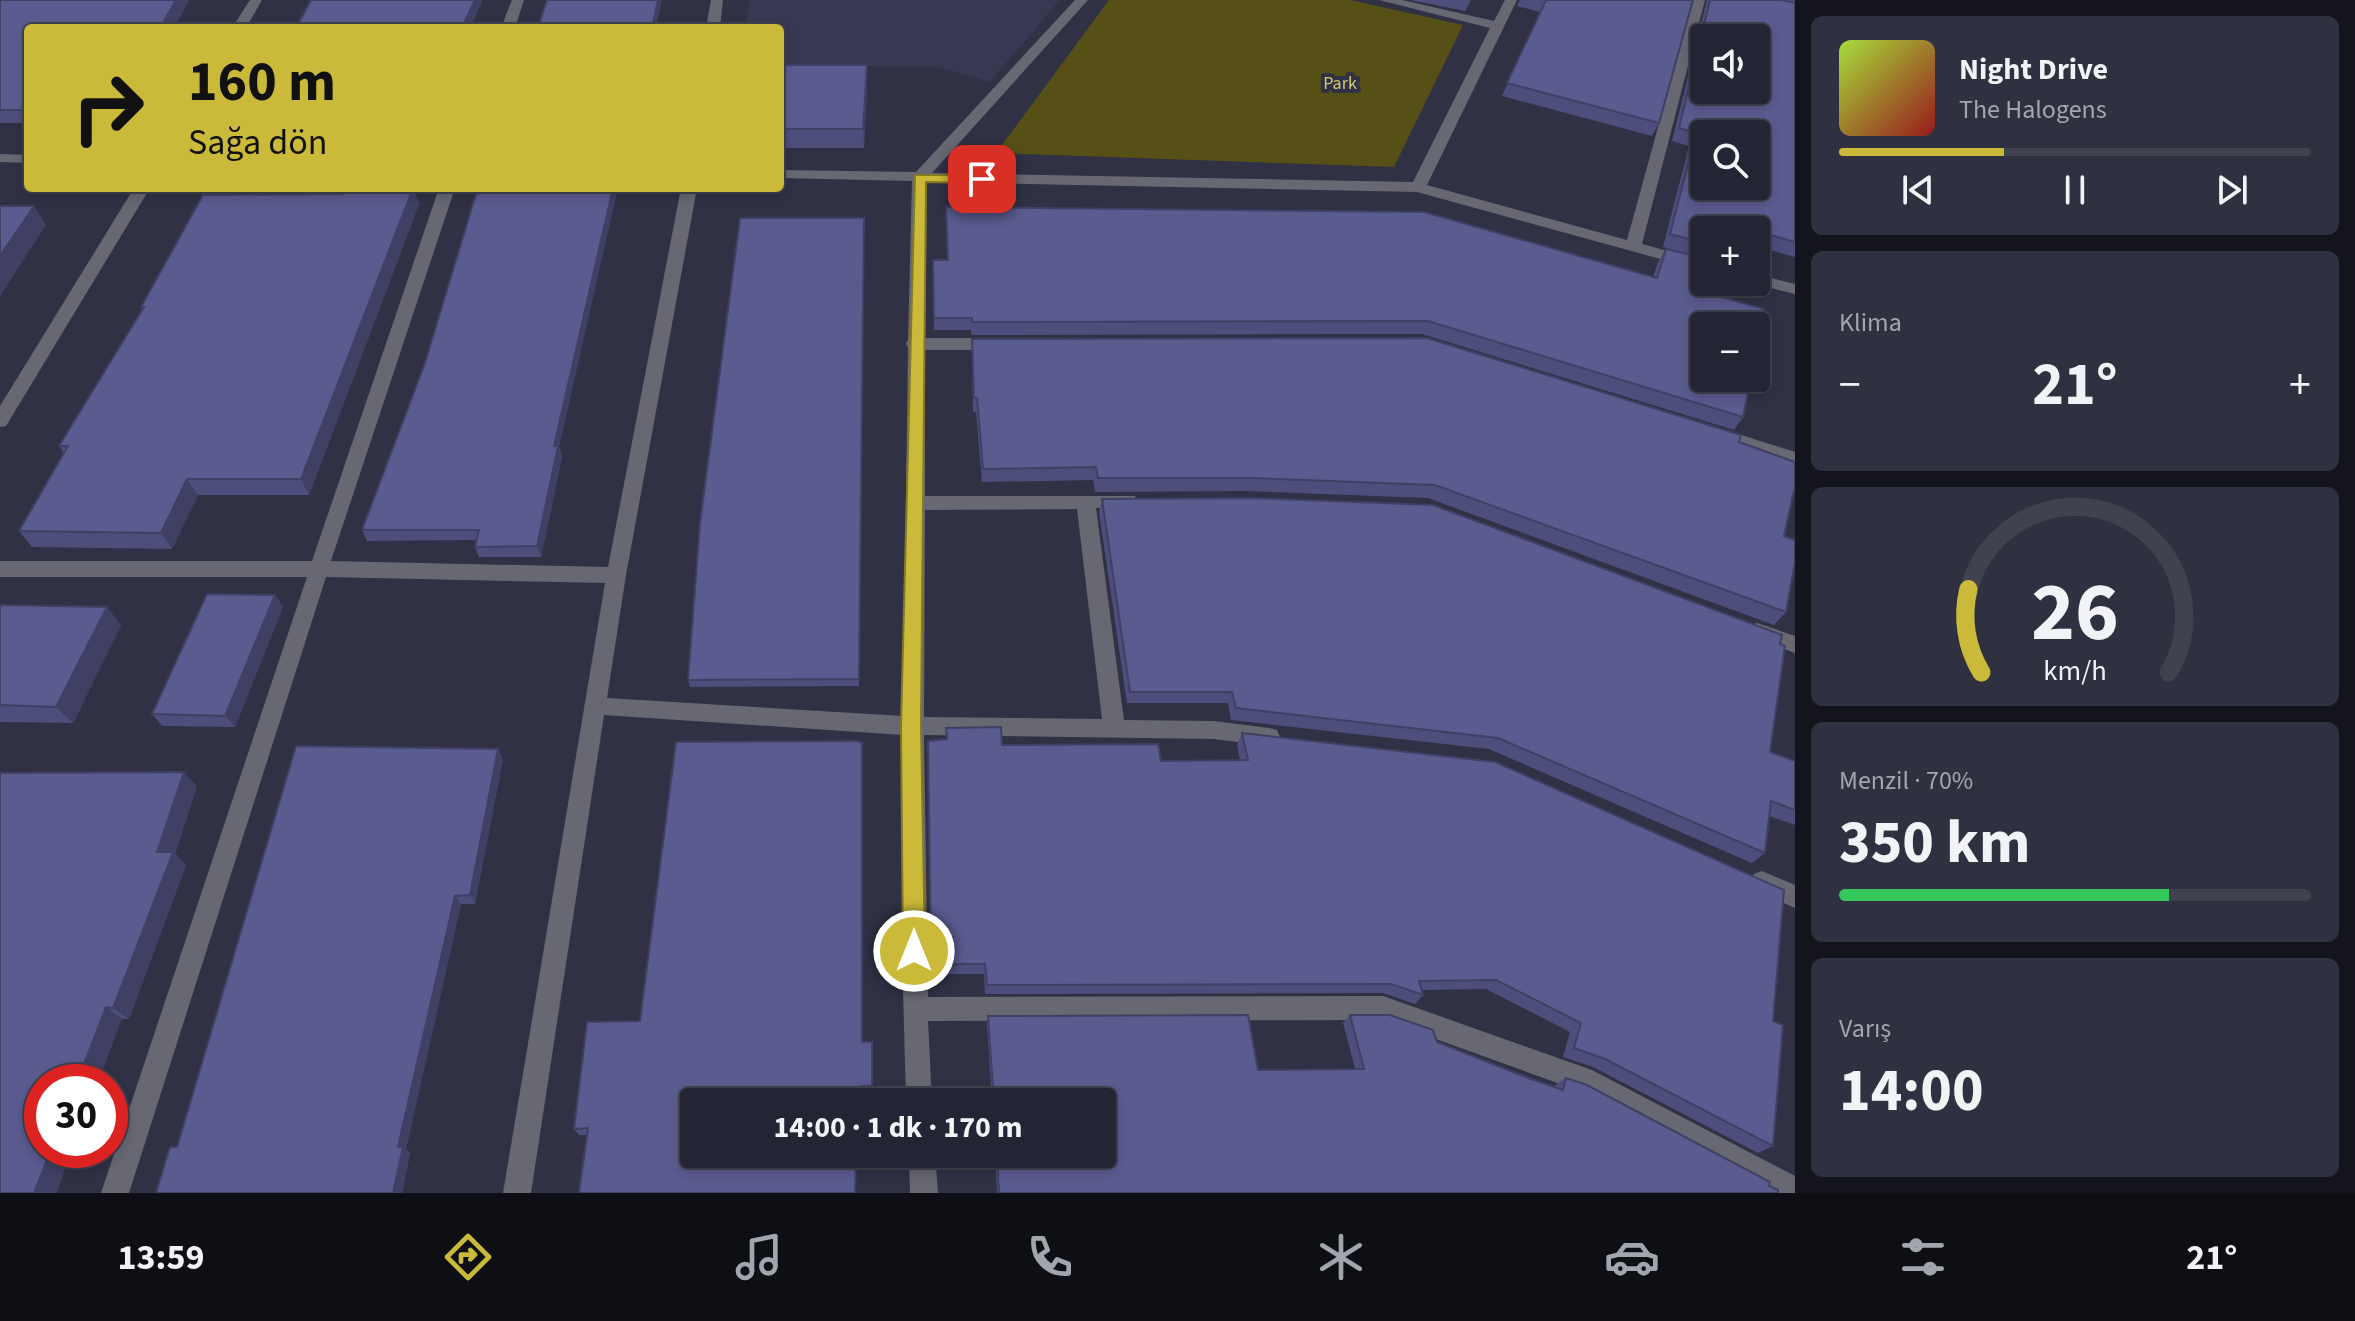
<!DOCTYPE html>
<html lang="tr">
<meta charset="utf-8">
<style>
body{margin:0;font-family:"Source Sans 3",sans-serif;background:#303140;color:#f1f3f6;height:100vh;display:flex;flex-direction:column;font-size:30px;white-space:nowrap}
*{box-sizing:border-box;margin:0}
p{font-size:26px;color:#a3a5ac}
.icon{flex:none;width:44px;height:44px;fill:none;stroke:currentColor;stroke-width:2;stroke-linecap:round;stroke-linejoin:round}
.map{position:relative;flex:1;overflow:hidden}
.panel{display:flex;flex-direction:column;gap:16px;padding:16px;background:#14141d;width:560px}
.panel>*{flex:none}
.top-card{position:absolute;left:24px;top:24px;width:760px;height:168px;border-radius:8px;box-shadow:0 4px 12px #0003,0 0 0 2px #41424f;background:#cbba39;color:#111;overflow:hidden}
.buttons{position:absolute;left:1690px;top:24px;display:grid;gap:16px}
.buttons a{display:grid;place-items:center;width:80px;height:80px;border-radius:8px;background:#242534;box-shadow:0 4px 12px #0003,0 0 0 2px #41424f;font-size:40px}
.speed{position:absolute;left:24px;top:1064px;display:flex;gap:16px;font-size:40px;font-weight:700;text-align:center}
.speed>*{display:grid;place-content:center;width:104px;height:104px;border-radius:50%;background:#242534;box-shadow:0 4px 12px #0003,0 0 0 2px #41424f;line-height:1}
.speed .limit{border:12px solid #d22;background:#fff;color:#111}
.pin{position:absolute;display:grid;place-items:center;width:68px;height:68px;color:#fff;margin:-34px;border-radius:16px;box-shadow:0 4px 12px #0006}
.me{position:absolute;width:88px;margin:-44px;rotate:0deg;stroke-linejoin:round;filter:drop-shadow(0 0 6px #0008)}
.turn{display:flex;align-items:center;gap:28px;height:168px;padding:0 32px;font-size:36px}
.turn .icon{width:104px;height:104px;stroke-width:2.5}
.turn b{display:block;font-size:56px;line-height:68px}
.big{font-size:60px;font-weight:700;line-height:1.1}
.panel .tile{flex:1;display:flex;flex-direction:column;justify-content:center;gap:12px;min-width:0;padding:0 28px;border-radius:12px;background:#303140}
.panel .dial{align-items:center;gap:0}
.dial svg{height:208px;overflow:visible;fill:none;stroke:#41424f;stroke-width:7;stroke-linecap:round;text-anchor:middle}
.dial text{fill:#f1f3f6;stroke:none}
.song{display:flex;align-items:center;gap:24px}
.cover{width:96px;height:96px;border-radius:12px;background:linear-gradient(135deg,hsl(80 70% 55%),hsl(0 70% 35%))}
.played{height:8px;border-radius:4px;background:linear-gradient(90deg,#cbba39 35%,#41424f 35%)}
.keys{display:flex;justify-content:space-around;direction:ltr}
.heat{display:flex;justify-content:space-between;align-items:center;font-size:44px;direction:ltr}
.charge{height:12px;border-radius:6px;background:linear-gradient(90deg,#34c759 70%,#41424f 0)}
.trip{position:absolute;left:680px;top:1088px;width:436px;height:80px;border-radius:8px;background:#242534;box-shadow:0 4px 12px #0003,0 0 0 2px #41424f;font-weight:700;line-height:80px;text-align:center}
.dock{display:flex;height:128px;justify-content:space-around;align-items:center;background:#0e0f15;color:#a3a5ac}
.dock .icon{width:56px;height:56px}
.dock .selected{color:#cbba39}
.dock b{font-size:36px;color:#f1f3f6}
main{display:flex;flex:1;min-height:0}
.map>svg:first-child{display:block}
</style>
<main>
<div class="map">
<svg width="1795" height="1193" viewBox="0 0 1795 1193">
<rect width="100%" height="100%" fill="#303145"/>
<path fill="#373852" d="M750,0H1060L990,82L934,66H780V28H745Z"/>
<path fill="#564f16" d="M1109,0H1350L1463,25L1394,167L996,153Z"/>
<g fill="none" stroke-linecap="round" stroke-linejoin="round">
<g fill="#676872" fill-rule="evenodd">
<path d="M512,0H524L515,28H501Z"/>
<path d="M711,0H723L720,28H706Z"/>
<path d="M1075,0H1088L932,173L1413,182L1490,28L1379,0H1402L1494,21L1505,0H1517L1427,185L1627,240L1693,0H1705L1642,244L1704,261V271L1417,192L927,182L925,338H998L1006,344L998,350H925V496H1135L1137,501L1135,506L1096,508L1124,720L1214,721L1269,728L1277,730L1280,737L1277,744L1269,746L1214,739L924,735L928,997L1383,996L1592,1070L1795,1176V1193H1771L1577,1090L1383,1020L928,1021L932,1102H906L902,952L903,735L604,715L531,1193H503L605,583L326,577L129,1193H101L307,577H0V561H312L439,188H455L331,561L608,567L681,188H697L626,575L607,698L903,716L908,348L906,344L908,340L912,181L780,178V170L916,172ZM1077,509L1102,719L924,717L925,510Z"/>
<path d="M0,154L28,155V163L0,162Z"/>
<path d="M1756,274L1795,284V294L1750,283L1756,282Z"/>
<path d="M1716,427L1795,452V466L1710,439L1707,434L1710,429Z"/>
<path d="M1757,623L1795,636V653L1750,637L1747,631L1750,625Z"/>
<path d="M1762,871L1795,885V908L1754,890L1750,882L1754,874Z"/>
<path d="M909,1154H935L938,1193H910Z"/>
</g>
<g fill="#676872" fill-rule="evenodd">
<path d="M250,0H262L246,28H232Z"/>
<path d="M134,188H150L6,426L0,427V406Z"/>
</g>
</g>
<g fill="#4d4e7b">
<path d="M0,0H189L174,28H28V123H0Z"/>
<path d="M1410,0H1471L1465,11Z"/>
<path d="M1520,0H1693L1659,123L1652,136L1502,96L1540,12L1517,6Z"/>
<path d="M1707,0H1795V257L1756,246V230H1704V258L1663,247L1689,146L1672,141Z"/>
<path d="M780,65H867V84L864,148H780Z"/>
<path d="M413,188L419,204L309,495H198L172,549L32,547L19,531L64,453L59,446L142,309L141,307L342,194Z"/>
<path d="M488,191L562,457L541,557H479L475,547L477,540L367,541L362,530L425,363Z"/>
<path d="M946,207L1653,277L1658,262L1666,249L1721,297L1743,417L1734,430L1422,334L971,335V330H934L933,273L947,260Z"/>
<path d="M864,218L859,686L690,687L688,680Z"/>
<path d="M972,339L1739,442L1784,536L1786,612L1774,625L1428,498L1247,491L1095,492L1093,480L982,482L976,412H973L972,353Z"/>
<path d="M1102,499L1780,644L1770,752L1795,761V825L1769,816L1765,853L1752,863L1489,749L1231,720L1228,703H1127L1099,512Z"/>
<path d="M275,595L283,607L235,727L162,726L152,714Z"/>
<path d="M0,605L121,625L73,723L0,722Z"/>
<path d="M946,728L1002,745L1161,761L1240,760L1237,745L1242,733L1773,1021V1146L1758,1153L1593,1067L1563,1057L1570,1032L1486,989L1422,990L1423,995L1415,1004L1383,993L985,994L984,974H931L928,741L946,739Z"/>
<path d="M498,749L503,759L475,904H461L406,1149L410,1153L402,1193H156L177,1147Z"/>
<path d="M197,786L175,854L186,865L129,1019H122L42,1150H72L56,1193H0Z"/>
<path d="M1350,1015L1437,1042L1555,1087V1085L1566,1078L1769,1186L1778,1193H997L995,1154H1102V1102H992L987,1024L988,1016L1258,1070L1355,1069L1343,1023Z"/>
<path d="M863,1042H872V1093H863L694,1154H856V1193H579L587,1135H579L574,1129Z"/>
</g>
<g fill="#3f4064">
<path d="M176,0H189L174,28H160Z"/>
<path d="M475,0H483L470,28H462Z"/>
<path d="M658,0H662L656,28H652Z"/>
<path d="M867,65V84L864,148L863,129Z"/>
<path d="M413,188L419,204L309,495L301,479Z"/>
<path d="M613,188H618L559,448L562,457L541,557L537,546L554,446Z"/>
<path d="M34,206L46,225L0,296V256Z"/>
<path d="M187,479L198,495L172,549L161,533Z"/>
<path d="M275,595L283,607L235,727L225,716Z"/>
<path d="M107,607L121,625L73,723L56,707Z"/>
<path d="M498,749L503,759L475,904L470,895Z"/>
<path d="M184,772L197,786L175,854L186,865L129,1019L113,1008L157,852Z"/>
<path d="M455,896L461,904L406,1149L410,1153L402,1193H393L398,1147Z"/>
<path d="M106,1007L122,1019L98,1082H77Z"/>
<path d="M51,1150H72L56,1193H34Z"/>
</g>
<g fill="#5a5b8f" stroke="#3f4064" stroke-width="2" fill-rule="evenodd">
<path d="M0,0H176L160,28H28V110H0Z"/>
<path d="M311,0H475L462,28H296Z"/>
<path d="M547,0H658L652,28H538Z"/>
<path d="M1546,0H1693L1659,123L1507,83Z"/>
<path d="M1710,0H1782L1795,3V242L1756,231V230L1738,226L1737,230H1704V243L1670,234L1696,133L1679,128ZM1704,38H1756V90H1704ZM1704,134H1756V186H1704Z"/>
<path d="M780,65H867L863,129H780Z"/>
<path d="M344,188H413L301,479H187L161,533L19,531L68,446H59L144,307H141L203,195L342,194Z"/>
<path d="M489,188H613L554,446H558L537,546L475,547L479,530H362L425,363L476,194L488,191Z"/>
<path d="M0,206H34L0,256Z"/>
<path d="M946,207L1424,212L1657,278L1666,249L1704,258V282H1724L1721,297L1764,309L1756,352V326H1704V378H1751L1743,417L1428,321L972,322V318H934L933,260H948Z"/>
<path d="M740,218H864L859,679L688,680L700,523Z"/>
<path d="M1427,338L1741,435L1739,442L1795,462V486L1784,536L1795,540V562L1786,612L1435,485L1252,478H1098L1096,467L983,469L977,398H974L972,339Z"/>
<path d="M1251,498L1433,505L1782,635L1780,644L1785,646L1770,752L1795,761V810L1771,801L1765,853L1498,738L1236,708L1232,692H1130L1102,499Z"/>
<path d="M207,594L275,595L225,716L152,714Z"/>
<path d="M0,605L107,607L56,707L0,705Z"/>
<path d="M1001,727L1002,745L1158,744L1161,761L1248,760L1242,733L1495,762L1784,890L1773,1021L1783,1025L1773,1146L1605,1059L1574,1048L1581,1023L1496,980L1419,981L1423,995L1391,984L987,985L985,964H931L928,741L947,739L946,728Z"/>
<path d="M857,741L862,743V1042H872V1086H862V1102H694V1154H856L855,1193H579L588,1128L574,1129L587,1022L640,1021L676,742Z"/>
<path d="M296,746L498,749L470,895L455,896L398,1147H403L393,1193H156L170,1147H177Z"/>
<path d="M184,772L157,852H173L113,1008L106,1007L77,1082H42V1150H51L34,1193H0V773Z"/>
<path d="M1248,1015L1258,1070L1364,1069L1350,1015H1390L1433,1030L1437,1042L1528,1078L1563,1090L1566,1078L1587,1085L1770,1182L1769,1186L1778,1190V1193H999L997,1154H1102V1102H994L988,1016Z"/>
</g>
<path fill="#cbba39" stroke="#847925" stroke-width="2" d="M915,175H982L989,179L982,183L926,182L921,726L925,951L922,959L914,962L906,959L903,951L901,726Z"/>
<g text-anchor="middle" stroke-width="8" stroke-linejoin="round" paint-order="stroke">
<g font-size="18" fill="#d4c86e" stroke="#303145">
<text x="1340" y="89">Park</text>
</g>
</g>
</svg>
<div class="buttons">
<a><svg class="icon" aria-label="sound" viewBox="0 0 24 24"><path d="M4 9h4l5-4v14l-5-4H4zM17 9q2 3 0 6"/></svg></a>
<a><svg class="icon" aria-label="search" viewBox="0 0 24 24"><circle cx="10" cy="10" r="6"/><path d="M15 15l6 6"/></svg></a>
<a>+</a>
<a>−</a>
</div>
<div class="speed"><div class="limit">30</div></div>
<div class="pin" style="left:982px;top:179px;background:#d93025"><svg class="icon" aria-label="arrive" viewBox="0 0 24 24"><path d="M6 21V4h12l-3 4 3 4H6"/></svg></div>
<svg class="me" style="left:914px;top:951px" viewBox="-20 -20 40 40"><circle r="17" fill="#cbba39" stroke="#fff" stroke-width="3"/><path d="M0-11L8 9 0 5-8 9z" fill="#fff"/></svg>
<div class="trip">14:00 · 1 dk · 170 m</div>
<div class="top-card">
<div class="turn"><svg class="icon" aria-label="right" viewBox="0 0 24 24"><path d="M7 20v-9h11M14 6l5 5-5 5"/></svg><div><b>160 m</b>Sağa dön</div></div>
</div>
</div>
<section class="panel">
<div class="tile">
<div class="song"><i class="cover"></i><div><b>Night Drive</b><p>The Halogens</p></div></div>
<div class="played"></div>
<div class="keys"><svg class="icon" aria-label="previous" viewBox="0 0 24 24"><path d="M18 5L8 12l10 7zM5 5v14"/></svg><svg class="icon" aria-label="pause" viewBox="0 0 24 24"><path d="M8 5v14M16 5v14"/></svg><svg class="icon" aria-label="next" viewBox="0 0 24 24"><path d="M6 5l10 7-10 7zM19 5v14"/></svg></div>
</div>
<div class="tile"><p>Klima</p>
<div class="heat"><a>−</a><b class="big">21°</b><a>+</a></div>
</div>
<div class="tile dial"><svg viewBox="0 0 100 80">
<path d="M14 69A42 42 0 1 1 86 69"/>
<path d="M14 69A42 42 0 0 1 9 37" stroke="#cbba39"/>
<text x="50" y="56" font-size="32" font-weight="700">26</text>
<text x="50" y="72" font-size="11">km/h</text>
</svg></div>
<div class="tile"><p>Menzil · 70%</p><b class="big">350 km</b><div class="charge"></div></div>
<div class="tile"><p>Varış</p><b class="big">14:00</b></div>
</section>
</main>
<nav class="dock">
<b>13:59</b>
<svg class="icon selected" aria-label="directions" viewBox="0 0 24 24"><path d="M12 3l9 9-9 9-9-9zM9 14v-3h6M13 9l2 2-2 2"/></svg>
<svg class="icon" aria-label="music" viewBox="0 0 24 24"><path d="M9 18V5l10-2v13"/><circle cx="6" cy="18" r="3"/><circle cx="16" cy="16" r="3"/></svg>
<svg class="icon" aria-label="phone" viewBox="0 0 24 24"><path d="M5 4h4l2 5-3 2q2 4 5 5l2-3 5 2v4C11 20 4 13 5 4z"/></svg>
<svg class="icon" aria-label="climate" viewBox="0 0 24 24"><path d="M12 3v18M4 7l16 10M4 17L20 7"/></svg>
<svg class="icon" aria-label="car" viewBox="0 0 24 24"><path d="M5 17H2v-5l4-1 3-4h7l3 4 3 1v5h-3M9 17h6M6 11h13"/><circle cx="7" cy="17" r="2"/><circle cx="17" cy="17" r="2"/></svg>
<svg class="icon" aria-label="filters" viewBox="0 0 24 24"><path d="M4 7h16M4 17h16"/><circle cx="9" cy="7" r="2"/><circle cx="15" cy="17" r="2"/></svg>
<b>21°</b>
</nav>
